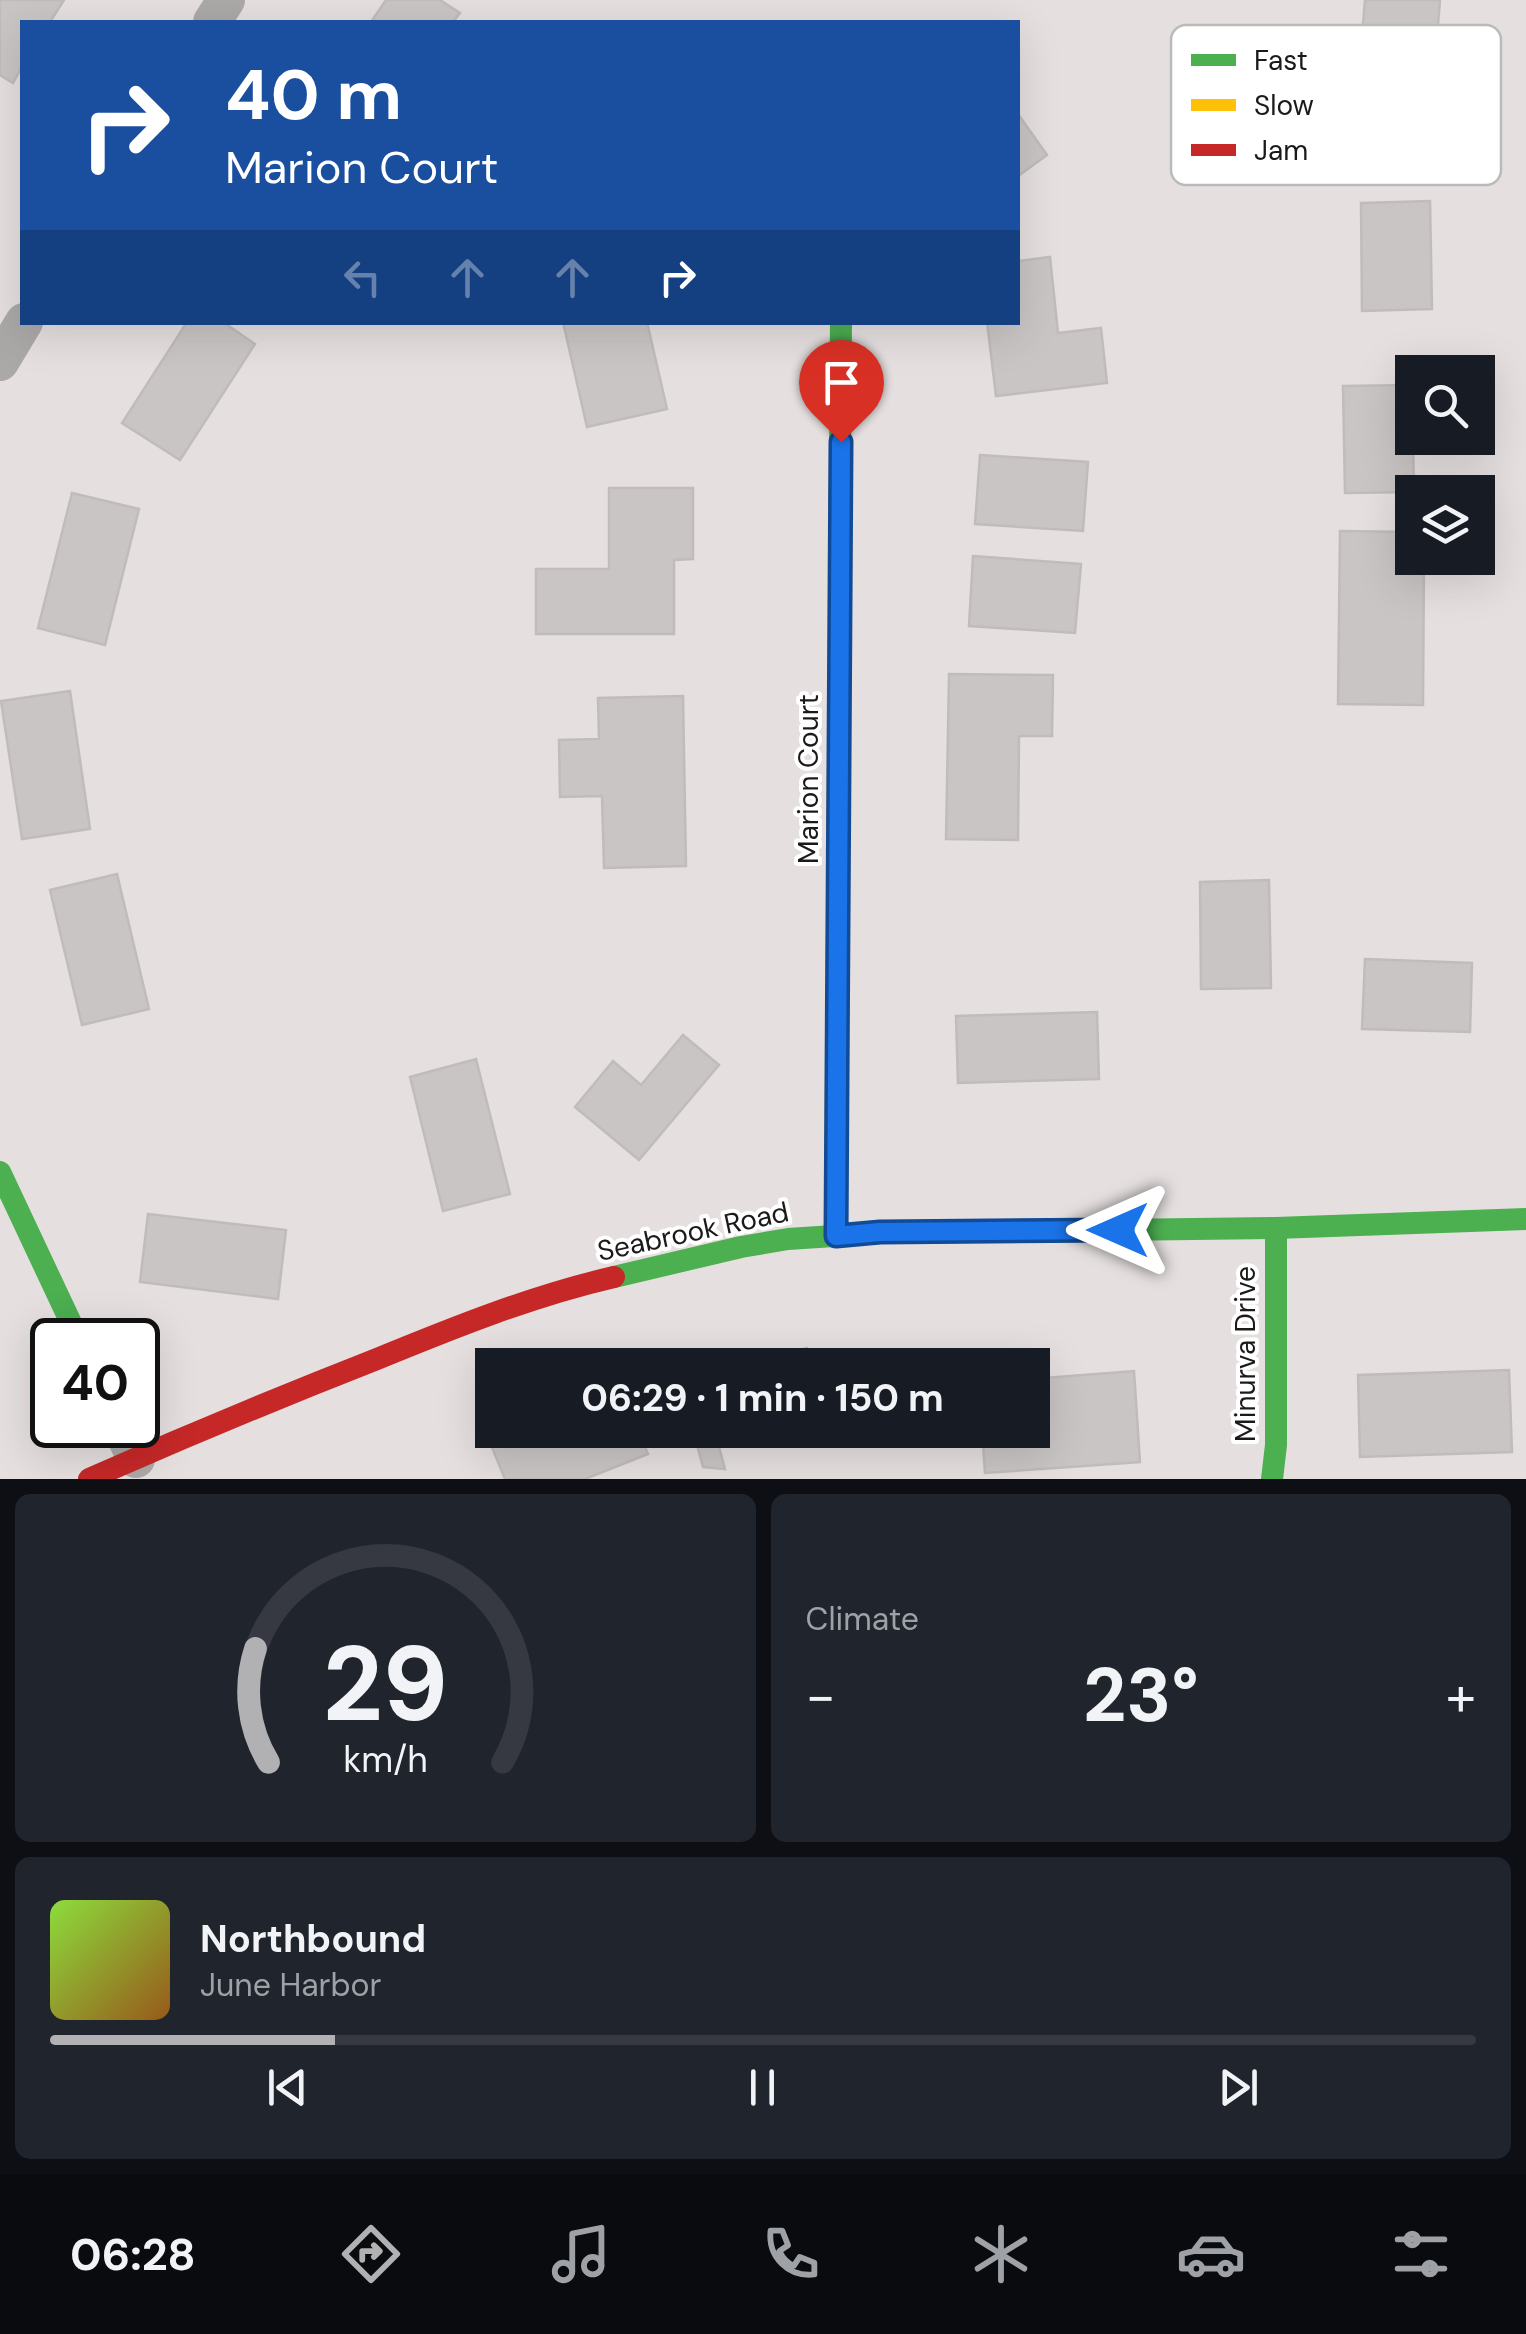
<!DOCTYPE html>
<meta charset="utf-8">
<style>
body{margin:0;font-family:"DM Sans",sans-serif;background:#20242c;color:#f1f3f6;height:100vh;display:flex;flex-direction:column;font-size:38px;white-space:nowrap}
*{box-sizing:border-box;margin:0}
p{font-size:32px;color:#9ea1a6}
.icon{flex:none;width:55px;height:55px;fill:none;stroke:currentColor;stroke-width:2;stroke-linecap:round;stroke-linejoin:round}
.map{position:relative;height:1479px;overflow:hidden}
.side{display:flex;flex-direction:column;gap:15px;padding:15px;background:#0d0f14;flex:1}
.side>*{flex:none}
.banner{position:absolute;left:20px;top:20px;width:1000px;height:305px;border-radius:0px;box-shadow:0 10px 40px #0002;background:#1a4fa0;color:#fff;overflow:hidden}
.fabs{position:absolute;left:1395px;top:355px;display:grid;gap:20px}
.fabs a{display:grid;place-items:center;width:100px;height:100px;border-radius:0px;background:#171b24;box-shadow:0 10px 40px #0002;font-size:50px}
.speed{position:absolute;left:30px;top:1318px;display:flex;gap:20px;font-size:50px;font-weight:700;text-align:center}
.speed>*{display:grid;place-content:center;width:130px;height:130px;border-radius:50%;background:#171b24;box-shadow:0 10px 40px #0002;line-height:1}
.speed .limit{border:5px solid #111;border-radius:15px;background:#fff;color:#111}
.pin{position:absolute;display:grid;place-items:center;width:85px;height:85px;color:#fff;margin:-102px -42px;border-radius:50% 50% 50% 0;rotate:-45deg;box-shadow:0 0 10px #0007}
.pin .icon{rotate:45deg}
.me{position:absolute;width:110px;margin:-55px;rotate:270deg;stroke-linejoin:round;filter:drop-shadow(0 0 8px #0008)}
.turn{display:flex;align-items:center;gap:35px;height:210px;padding:0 40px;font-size:45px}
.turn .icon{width:130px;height:130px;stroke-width:2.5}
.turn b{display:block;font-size:70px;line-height:85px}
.lanes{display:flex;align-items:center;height:95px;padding:0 40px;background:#0003;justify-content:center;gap:50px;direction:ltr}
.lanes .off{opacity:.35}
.big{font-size:75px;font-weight:700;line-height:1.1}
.side .tile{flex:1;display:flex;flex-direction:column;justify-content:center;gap:15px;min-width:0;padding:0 35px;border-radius:15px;background:#20242c}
.side .dial{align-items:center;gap:0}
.dial svg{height:260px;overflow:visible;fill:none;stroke:#363941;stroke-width:7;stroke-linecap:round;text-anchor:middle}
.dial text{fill:#f1f3f6;stroke:none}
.song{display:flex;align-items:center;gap:30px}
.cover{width:120px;height:120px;border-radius:15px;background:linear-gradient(135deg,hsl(90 70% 55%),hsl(30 70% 35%))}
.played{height:10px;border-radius:5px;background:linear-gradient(90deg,#b1b0b2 20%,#363941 20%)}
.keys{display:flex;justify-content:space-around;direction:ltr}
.heat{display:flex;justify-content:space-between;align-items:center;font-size:55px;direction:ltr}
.side .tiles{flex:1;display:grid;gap:15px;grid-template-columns:1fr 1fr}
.tile:last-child{grid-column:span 2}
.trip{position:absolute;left:475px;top:1348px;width:575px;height:100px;border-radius:0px;background:#171b24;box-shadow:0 10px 40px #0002;font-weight:700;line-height:100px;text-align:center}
.tabs{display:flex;height:160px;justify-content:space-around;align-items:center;background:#090b0e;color:#9ea1a6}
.tabs .icon{width:70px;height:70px}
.tabs .active{color:#b1b0b2}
.tabs b{font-size:45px;color:#f1f3f6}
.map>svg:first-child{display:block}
</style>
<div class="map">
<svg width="1526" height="1479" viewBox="0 0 1526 1479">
<rect width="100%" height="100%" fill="#e5dfdf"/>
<g fill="#cac5c5" stroke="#c1bcbc" stroke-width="2.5">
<path d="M0,0H64L50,22H22V67L13,83L0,75Z"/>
<path d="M386,0H440L460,13L453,22H371Z"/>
<path d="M1365,0H1440L1434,76L1359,70Z"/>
<path d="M1018,114L1047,155L1018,176Z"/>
<path d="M1430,201L1432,309L1362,311L1361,203Z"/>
<path d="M1050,257L1058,333L1101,328L1107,383L996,396L987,322H1018V261Z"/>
<path d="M187,322H223L255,344L180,460L122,423Z"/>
<path d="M563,322H647L667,409L587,427Z"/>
<path d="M1412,385L1414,492L1345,493L1343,386Z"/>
<path d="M980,455L1088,462L1083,531L975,524Z"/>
<path d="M609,488H693V559L674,560V634H536V569H609Z"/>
<path d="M72,493L139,509L105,645L38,628Z"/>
<path d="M1340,531L1412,532V558H1424L1423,705L1338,704Z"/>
<path d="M973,556L1081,564L1075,633L969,626Z"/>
<path d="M949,674L1053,675L1052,736H1019L1018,840L946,839Z"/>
<path d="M70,691L90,829L22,839L1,701Z"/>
<path d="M683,696L686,866L604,868L602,796L560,797L559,740L599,739L598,698Z"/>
<path d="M117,874L149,1009L82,1025L50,890Z"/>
<path d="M1269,880L1271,988L1201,989L1200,882Z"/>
<path d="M1365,959L1472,963L1470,1032L1362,1029Z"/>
<path d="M1097,1012L1099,1079L958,1083L956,1016Z"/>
<path d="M683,1035L719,1065L639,1160L575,1107L613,1061L641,1085Z"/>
<path d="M476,1059L510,1194L443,1211L410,1077Z"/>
<path d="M148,1214L286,1230L278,1299L140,1282Z"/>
<path d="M807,1348L811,1365H743Z"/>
<path d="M1509,1370L1512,1452L1360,1457L1358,1375Z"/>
<path d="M1134,1371L1140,1462L985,1473L982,1430H1032V1379Z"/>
<path d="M528,1430H638L648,1454L585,1479H505L491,1445Z"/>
<path d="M693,1430H721L715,1432L725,1469L703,1467Z"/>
</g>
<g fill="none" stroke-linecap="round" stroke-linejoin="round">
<g stroke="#aba8a8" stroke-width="38">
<path d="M212,22L226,0"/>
<path d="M0,362L24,322"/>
<path d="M120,1425L136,1459"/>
</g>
<g stroke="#4caf50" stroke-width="22">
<path d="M839,596L841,322"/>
<path d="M0,1172L79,1340"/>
<path d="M614,1277L741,1247L788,1239L880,1233L1276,1228L1526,1219"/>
<path d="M1272,1479L1276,1445V1228"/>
</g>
<path stroke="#ffc107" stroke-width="22" d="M835,1236L839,596"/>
<path stroke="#c62828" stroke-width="22" d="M89,1479C184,1437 280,1397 377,1359C455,1327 532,1296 614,1277"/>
</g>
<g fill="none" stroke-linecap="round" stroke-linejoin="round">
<g stroke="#114b97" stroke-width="25">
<path id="route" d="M841,442L836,1236L880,1232L1118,1230"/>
</g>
<use href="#route" stroke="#1a73e8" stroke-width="18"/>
</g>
<g text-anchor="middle" stroke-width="8" stroke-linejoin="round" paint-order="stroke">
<g font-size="28" fill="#1c1919" stroke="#fff">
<text transform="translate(808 779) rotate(-90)" y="10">Marion Court</text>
<text transform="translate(693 1231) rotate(-12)" y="10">Seabrook Road</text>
<text transform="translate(1245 1354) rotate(-90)" y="10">Minurva Drive</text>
</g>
</g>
<rect x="1171" y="25" width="330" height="160" rx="15" fill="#fff" stroke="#bbbaba" stroke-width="2.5"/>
<rect x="1191" y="54" width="45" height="12" fill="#4caf50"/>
<rect x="1191" y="99" width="45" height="12" fill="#ffc107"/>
<rect x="1191" y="144" width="45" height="12" fill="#c62828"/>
<g font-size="28" fill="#1c1919">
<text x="1254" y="70">Fast</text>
<text x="1254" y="115">Slow</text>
<text x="1254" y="160">Jam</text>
</g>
</svg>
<div class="fabs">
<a><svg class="icon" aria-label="search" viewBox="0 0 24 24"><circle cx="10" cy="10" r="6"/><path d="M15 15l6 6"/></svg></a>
<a><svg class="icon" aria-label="layers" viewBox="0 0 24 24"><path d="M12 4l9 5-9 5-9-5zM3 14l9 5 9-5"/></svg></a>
</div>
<div class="speed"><div class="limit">40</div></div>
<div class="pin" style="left:841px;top:442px;background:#d93025"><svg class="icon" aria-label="arrive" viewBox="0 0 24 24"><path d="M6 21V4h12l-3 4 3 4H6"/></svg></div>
<svg class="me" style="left:1118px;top:1230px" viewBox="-20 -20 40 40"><path d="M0-17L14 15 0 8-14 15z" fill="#1a73e8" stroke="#fff" stroke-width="4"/></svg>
<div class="trip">06:29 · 1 min · 150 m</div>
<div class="banner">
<div class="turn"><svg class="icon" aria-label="right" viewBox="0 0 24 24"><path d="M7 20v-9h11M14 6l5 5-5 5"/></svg><div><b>40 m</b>Marion Court</div></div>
<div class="lanes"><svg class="icon off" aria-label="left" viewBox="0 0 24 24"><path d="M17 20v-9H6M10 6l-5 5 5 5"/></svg><svg class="icon off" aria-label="ahead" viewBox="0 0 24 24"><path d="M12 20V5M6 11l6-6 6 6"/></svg><svg class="icon off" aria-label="ahead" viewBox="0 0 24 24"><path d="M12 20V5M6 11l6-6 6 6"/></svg><svg class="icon" aria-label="right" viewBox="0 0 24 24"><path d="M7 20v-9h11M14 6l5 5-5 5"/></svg></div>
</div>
</div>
<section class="side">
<div class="tiles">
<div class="tile dial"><svg viewBox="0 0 100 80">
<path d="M14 69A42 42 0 1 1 86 69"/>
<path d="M14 69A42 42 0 0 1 10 34" stroke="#b1b0b2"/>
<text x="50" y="56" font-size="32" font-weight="700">29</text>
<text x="50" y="72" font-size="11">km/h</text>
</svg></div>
<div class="tile"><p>Climate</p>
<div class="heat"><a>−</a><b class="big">23°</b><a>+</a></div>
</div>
<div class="tile">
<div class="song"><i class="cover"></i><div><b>Northbound</b><p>June Harbor</p></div></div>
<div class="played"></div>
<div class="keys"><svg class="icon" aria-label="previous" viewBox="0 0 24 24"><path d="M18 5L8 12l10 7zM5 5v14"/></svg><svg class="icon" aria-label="pause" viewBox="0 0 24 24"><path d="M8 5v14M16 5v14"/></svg><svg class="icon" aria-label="next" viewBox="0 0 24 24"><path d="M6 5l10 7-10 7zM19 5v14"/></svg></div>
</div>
</div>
</section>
<nav class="tabs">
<b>06:28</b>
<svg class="icon active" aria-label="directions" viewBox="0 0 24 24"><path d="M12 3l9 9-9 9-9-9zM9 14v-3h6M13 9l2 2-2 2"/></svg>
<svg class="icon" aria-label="music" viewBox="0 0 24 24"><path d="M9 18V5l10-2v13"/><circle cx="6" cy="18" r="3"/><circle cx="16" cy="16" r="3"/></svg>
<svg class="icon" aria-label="phone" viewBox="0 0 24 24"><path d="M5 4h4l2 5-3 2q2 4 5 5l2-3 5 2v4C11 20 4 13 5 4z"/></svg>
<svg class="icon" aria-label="climate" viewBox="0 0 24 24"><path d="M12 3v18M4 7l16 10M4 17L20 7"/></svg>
<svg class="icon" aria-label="car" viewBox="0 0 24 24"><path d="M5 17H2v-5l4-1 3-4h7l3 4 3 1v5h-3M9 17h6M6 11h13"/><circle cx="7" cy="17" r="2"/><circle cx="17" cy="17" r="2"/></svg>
<svg class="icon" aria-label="filters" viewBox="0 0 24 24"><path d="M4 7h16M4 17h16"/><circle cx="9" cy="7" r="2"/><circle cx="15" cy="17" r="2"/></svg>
</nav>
